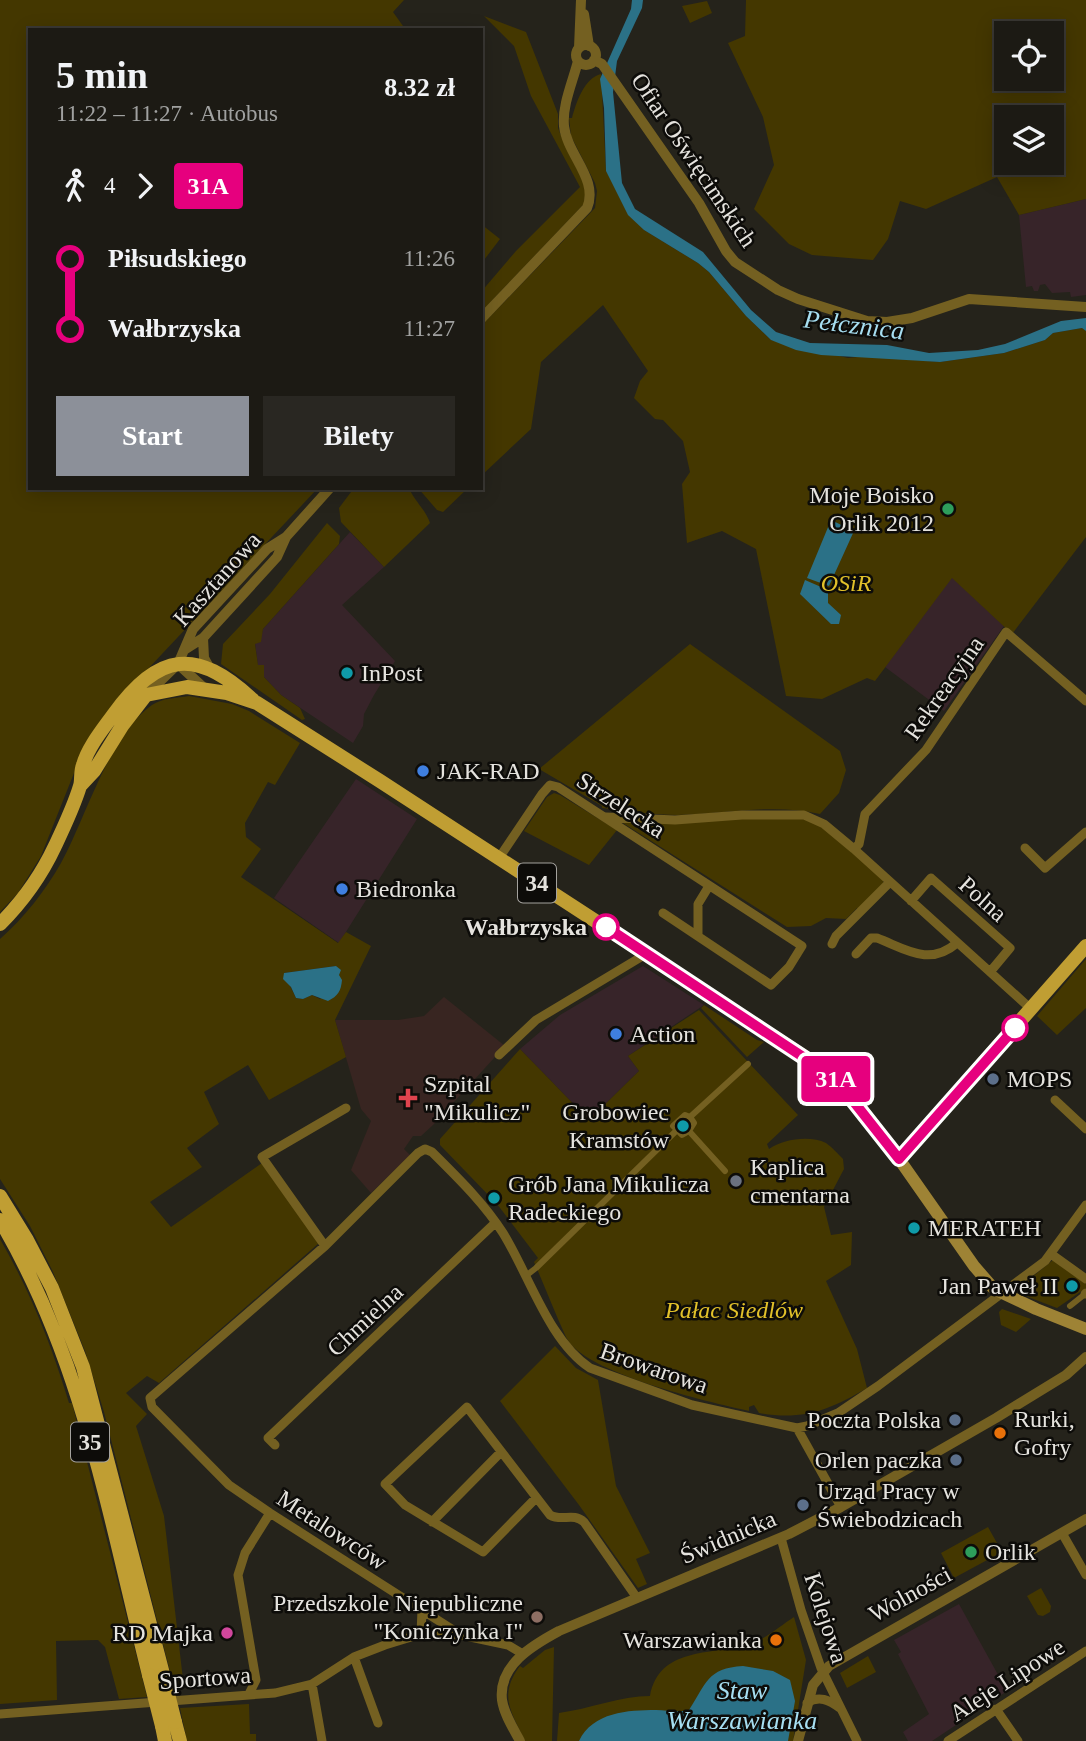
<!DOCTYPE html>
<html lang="pl">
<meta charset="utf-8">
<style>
:root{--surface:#1c1a14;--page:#292722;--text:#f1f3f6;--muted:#a0a1a0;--line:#3a3834;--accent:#8c9099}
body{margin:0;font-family:"Times New Roman",serif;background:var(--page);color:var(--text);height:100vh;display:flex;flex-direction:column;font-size:26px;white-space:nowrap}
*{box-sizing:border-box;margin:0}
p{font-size:23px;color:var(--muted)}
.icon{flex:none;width:38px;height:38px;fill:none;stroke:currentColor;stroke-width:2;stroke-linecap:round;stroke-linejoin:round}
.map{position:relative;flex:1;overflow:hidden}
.sheet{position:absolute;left:28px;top:28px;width:455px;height:462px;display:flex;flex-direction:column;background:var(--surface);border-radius:0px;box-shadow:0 4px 18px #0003,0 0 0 2px var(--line)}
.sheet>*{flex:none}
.badge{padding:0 14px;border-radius:5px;font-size:24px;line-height:46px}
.controls{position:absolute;left:994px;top:21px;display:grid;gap:14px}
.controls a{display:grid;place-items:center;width:70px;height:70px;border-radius:0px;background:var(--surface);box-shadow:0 4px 18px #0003,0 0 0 2px var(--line);font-size:35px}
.map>.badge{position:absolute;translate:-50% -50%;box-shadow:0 0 0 4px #fff}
.legs{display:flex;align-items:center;gap:10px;height:77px;padding:0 28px;font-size:23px}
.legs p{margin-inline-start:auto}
.head{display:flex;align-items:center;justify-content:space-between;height:119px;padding:0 28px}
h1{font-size:38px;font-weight:800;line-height:52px}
.cta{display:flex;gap:14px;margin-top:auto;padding:14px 28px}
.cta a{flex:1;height:80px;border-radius:0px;background:var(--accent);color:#fff;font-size:28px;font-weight:800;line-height:80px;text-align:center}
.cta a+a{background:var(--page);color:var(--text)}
ul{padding:0 28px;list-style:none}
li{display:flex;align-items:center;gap:24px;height:70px;font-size:26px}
li i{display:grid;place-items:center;width:10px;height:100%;margin:0 9px;background:currentColor}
li i::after{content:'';width:18px;height:18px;margin:-9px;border:5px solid;border-radius:50%;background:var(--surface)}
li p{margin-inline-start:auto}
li:first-child i{background:linear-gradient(#0000 50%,currentColor 0)}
li:last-child i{background:linear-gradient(currentColor 50%,#0000 0)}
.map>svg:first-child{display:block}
.commercial{fill:#372429}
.medical{fill:#382521}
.green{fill:#443700;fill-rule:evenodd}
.water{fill:#2b7187}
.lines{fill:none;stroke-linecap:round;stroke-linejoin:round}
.pedestrian{stroke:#746021;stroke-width:6}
.minor{stroke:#746021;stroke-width:9}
.tertiary{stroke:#746021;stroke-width:10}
.secondary{stroke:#9e8335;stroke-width:12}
.primary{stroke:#c09e33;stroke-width:14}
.primary-bridge{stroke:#c09e33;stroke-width:14}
.line-1-casing{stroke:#fff;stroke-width:16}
.line-1{stroke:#e6007e;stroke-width:10}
.leisure-dot{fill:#2e9e5b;stroke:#0d0c09;stroke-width:2.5}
.culture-dot{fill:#0f9aa8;stroke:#0d0c09;stroke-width:2.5}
.shop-dot{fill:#3f7fe0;stroke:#0d0c09;stroke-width:2.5}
.stop-1-dot{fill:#fff;stroke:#e6007e;stroke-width:3.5}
.service-dot{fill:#5c6f8a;stroke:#0d0c09;stroke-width:2.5}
.health-dot{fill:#e0444e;stroke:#0d0c09;stroke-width:2.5}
.worship-dot{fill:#6b7280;stroke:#0d0c09;stroke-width:2.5}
.food-dot{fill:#e8710a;stroke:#0d0c09;stroke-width:2.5}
.education-dot{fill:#8d6e63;stroke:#0d0c09;stroke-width:2.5}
.hotel-dot{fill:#d1479c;stroke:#0d0c09;stroke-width:2.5}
.labels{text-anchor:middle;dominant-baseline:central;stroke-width:5;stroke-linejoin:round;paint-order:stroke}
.shield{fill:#0d0c09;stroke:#a4a29e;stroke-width:2}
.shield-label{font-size:23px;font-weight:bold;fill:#e5e3de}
.street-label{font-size:24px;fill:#e5e3de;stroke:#0d0c09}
.poi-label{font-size:24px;fill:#e5e3de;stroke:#0d0c09;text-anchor:start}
.park-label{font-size:24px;font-style:italic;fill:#e2c12a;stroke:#0d0c09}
.stop-label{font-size:24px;font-weight:bold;fill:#e5e3de;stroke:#0d0c09;text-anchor:end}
.water-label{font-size:26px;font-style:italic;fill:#a6def1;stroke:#0d0c09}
</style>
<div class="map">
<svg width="1086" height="1741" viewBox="0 0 1086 1741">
<rect width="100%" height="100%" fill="#25231b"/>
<path class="commercial" d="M1086,199v96l-15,2 -1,-5 -18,1 -7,-9 -5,1 -2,6h-4l-2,-5 -6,1 -7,-72z
M350,532l34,35 -42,38 53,56 -21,34 -10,19 -1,12 -10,17 -72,-48 -17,-18 -6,-11 -3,-23 5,-1 3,-13z
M952,577l52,49 -60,85 -59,-44z
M356,779l61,40 -78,124 -65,-45z
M643,966l61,39 -76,51 11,15 -50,49 -69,-71 40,-34z
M959,1604l48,87 -75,50h-24l-5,-9 26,-18 -31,-60 3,-2 -7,-12z"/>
<path class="medical" d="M444,997l61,49 -72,79 -12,11h-8l-9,13 6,6 -39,38 -20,-23 20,-49 -10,-12 -26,-89h63l26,-4z"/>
<path class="green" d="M0,0h404l-11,12 10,14 -3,4h-370v458h288l-172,183 -70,97 -35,88 -23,37 -18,19z
M746,0h340v199l-67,16 -22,-38 -71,32 -26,-8 -12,38 -15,21 -61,-5 -23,-11 -35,-35 20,-44 -11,-48 -35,-74 17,-7zM1052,33v46h-46v-46zM1006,117h46v46h-46z
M707,1l5,12 -22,10 -8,-17z
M484,16l42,16 32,82v14l6,15 22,44 -2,17 -103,108v-20l35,-41 64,-64 -49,-91 -17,-50z
M601,74l5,97 38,59 54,33 11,9 37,44 25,24 77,18 19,-2 73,6 64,-9 41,-13 8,-7 29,-5 4,3v206l-74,97 -60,-56 -77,103 -8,-3 -45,21 -36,-3 -30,-147 -34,-18 -35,12 -5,-59 8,-12 -7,-31 -20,-21 -8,-1 -21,-21 6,-17 8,-10 -45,-66 -62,57 -10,67 -50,47v-150l114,-118 2,-17 -2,-8 -24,-47 -2,-18h3c4,-15 12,-40 29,-44z
M481,224l19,15 -19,25z
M354,488h55c6,14 17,22 21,35l-46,44 -43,-45 -2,-14z
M418,488h50l-25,24 -6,-2z
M327,523l13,13 -1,8 -76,85 -2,13 -6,2 3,21h6v12l17,18 19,13 5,11 -3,1 -81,-56 2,-20 47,-50z
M690,644l150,107 6,19 -7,23 -19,21c-48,-11 -94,0 -142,1 -25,0 -51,-4 -76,-7v-2l-63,-37z
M189,696l43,8 17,7 51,32 -25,42 -7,-3 -23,41 1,14 15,12 -20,28 97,66 8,-11 25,14 -36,74 11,37 -77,43 -21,-35 -44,27 15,32 -32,24 15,19 -52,35 21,25 91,-64 57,80 -160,140 -12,-7 -21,17 21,21 -11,12 28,90 20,172 -9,3 -71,-279 -19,-61 -32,-79 -23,-46 -30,-47v-240c24,-21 45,-48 61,-76 24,-43 49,-130 91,-158 10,-7 25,-7 37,-9zM336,966l3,9 -19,24 -8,-4 -9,4 -7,-1 -12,-25z
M554,793l6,2 57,35 -28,35 -65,-34 23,-34z
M615,818h188l18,7 62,55v3l-24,27 -2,-2 -11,11 -20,-1 -15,8 -24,1z
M1086,959v49l-29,27 -20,-19z
M704,1005l53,35 7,2 -17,15 -46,-49z
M699,1010l99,105 -31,29 2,5c14,-10 41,-14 57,-6 6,4 12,11 17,16l1,10 -20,38 7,28 21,-3 -1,33 -25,16 31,68 10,39c-37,22 -65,33 -108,25l-5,-8 -5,2v4c-40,-9 -166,-38 -183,-74 -11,-24 -21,-50 -32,-75l4,-4 -41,-54 -57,-59v-6l80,-90 69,71 50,-49 -11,-15z
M0,1239c30,52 52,107 69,164h3l75,294 -28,2 -14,-52 -7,-7 -42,1 1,59 -57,4z
M1053,1260l33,24v4l-29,20 -34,-13 -3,-8z
M1002,1309l29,10 -15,13 -15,-7 -2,-13z
M555,1346l21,22 22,12 18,106 34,67 -14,6 11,25 -9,4 -59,-83 -79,-104z
M988,1527l14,25 -48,26 -13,-25z
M1041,1588l10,18 -1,6 -7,4 -5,-1 -11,-19z
M794,1617l12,43 -13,81h-236l2,-28c30,-4 62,-17 91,-17 9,-49 60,-41 97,-51 16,-4 33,-19 47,-28z
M554,1647l-2,94h-27c-14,-30 -27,-46 -5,-75l3,2 22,-18z
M868,1656l8,16 -29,16 -7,-15z
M249,1704l1,30h6v7h-69l-7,-33z"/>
<path class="water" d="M632,0h11l-1,8 -25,53 -4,31 9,91 13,26 68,43 48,58 25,22 34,11 77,2 42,8 49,-3 27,-6 56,-23 25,-3v13l-4,-3 -29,5 -8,7 -41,13 -64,9 -119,-7 -25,-5 -25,-10 -25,-24 -37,-44 -11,-9 -54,-33 -16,-15 -22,-44 -2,-63 -4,-29 31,-70z
M831,520l23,11 -25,55 -22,-8z
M805,580l23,10v13l13,12 -2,9h-8l-31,-30z
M336,966l5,4 -2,5 3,5c-1,11 -4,16 -14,21l-16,-6 -9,4 -7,-1 -5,-11 -8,-8 1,-6z
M743,1666l30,5 17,9 5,21 -7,40h-209c14,-29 49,-31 77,-31 12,0 21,3 33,0 17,-26 18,-42 54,-44z"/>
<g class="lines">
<path class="pedestrian" d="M690,1117l4,6 -5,8 -7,4 -9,-9 12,-11 5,2 58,-53
M689,1131l36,40
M527,1275l9,-7 140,-137
M1070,1306l15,-12"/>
<path class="minor" d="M606,817l69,3 67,-5h62l20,9 30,25 177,160
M1025,848l20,20 41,-36
M854,849l5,-5 6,-30 61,-64 80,-118 80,69
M499,858l43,-64 8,-9 8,2 244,159 -13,21 -18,18 -108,-72
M911,901l20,-23 79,70 -20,24
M698,935v-31l11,-18
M832,944l4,-8 54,-54
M856,954l15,-16h6c29,11 52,29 80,5
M499,1055l37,-35 105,-63 3,-4
M1055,1100l31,29
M325,1246l-63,-89 84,-49
M1051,1254l35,25
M1085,1294l1,-1
M797,1428l44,79
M275,1445l-7,-7 227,-215
M536,1498l-53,54 -78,-47 -20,-21 82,-77 83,108c12,7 23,-3 34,7l53,76
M432,1522l69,-70
M1062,1533l24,42
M781,1538l20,72 20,58 36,73
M421,1634l1,-24
M523,1654l-15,-9 -47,-10 -191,-122 -41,-28 -77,-78 -2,-9 175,-152 93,-93 7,-4 7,3c25,25 52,51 71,81 26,42 46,108 87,135l102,37 105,23 10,-2 31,-13 40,-27 167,-125 41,-56
M354,1657l24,66
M312,1684l10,57
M249,1694l7,-14 -18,-105 7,-22 25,-40
M807,1703c12,-8 22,-3 33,5
M996,1709l22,32
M0,1714l275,-21 37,-9 42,-27 31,-12 36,-11 39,1
M948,1741l138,-90"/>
<path class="tertiary" d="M584,14l5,32
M576 55a10 10 0 1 1 20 0a10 10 0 1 1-20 0Z
M579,48l2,-48
M594,60l8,4 97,139 27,48 9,11 43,28 20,9 69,22 20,1 25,-4 57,-19 117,8
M481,319l106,-111c12,-29 -20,-53 -23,-82 -2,-21 9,-45 14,-65
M203,638l1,20 5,9
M184,650l19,-12 74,-81 9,-20
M178,664l26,24
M146,695l32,-31 15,-35 74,-80 19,-12 44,-49
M520,1741c-7,-13 -16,-27 -18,-41 -4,-35 31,-55 57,-69l230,-97 52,-27 155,-89 70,-43 20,-18
M798,1741l15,-56 16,-19 257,-147"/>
<path class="secondary" d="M899,1159l75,107 20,23 42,20 50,20"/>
<path class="primary" d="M80,786l14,-15 28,-45 24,-31 41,-8 40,6 30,10 123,78 443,288 22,20 54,70 187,-213
M0,924c23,-23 41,-48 55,-78 9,-19 19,-40 25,-60 2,-6 0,-14 3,-21 5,-18 20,-36 30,-50 46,-63 83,-68 140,-15
M0,1196l27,44 25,48 31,79 80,307
M0,1220c83,139 110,300 149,455
M175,1722l5,19
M162,1726l3,15"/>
<path class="primary-bridge" d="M163,1674l12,48
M149,1675l13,51"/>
</g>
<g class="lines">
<g class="line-1-casing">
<path id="line-1" d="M606,927l229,151 64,81 116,-131"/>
</g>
<use href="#line-1" class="line-1"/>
</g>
<g class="leisure-dot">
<circle cx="948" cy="509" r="7"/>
<circle cx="971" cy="1552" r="7"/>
</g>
<g class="culture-dot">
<circle cx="347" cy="673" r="7"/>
<circle cx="683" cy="1126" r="7"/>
<circle cx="494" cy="1198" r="7"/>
<circle cx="914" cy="1228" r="7"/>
<circle cx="1072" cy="1286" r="7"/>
</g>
<g class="shop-dot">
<circle cx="423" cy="771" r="7"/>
<circle cx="342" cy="889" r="7"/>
<circle cx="616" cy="1034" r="7"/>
</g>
<g class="stop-1-dot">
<circle cx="606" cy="927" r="12"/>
<circle cx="1015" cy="1028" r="12"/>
</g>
<g class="service-dot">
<circle cx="993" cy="1079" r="7"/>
<circle cx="955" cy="1420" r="7"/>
<circle cx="956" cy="1460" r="7"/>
<circle cx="803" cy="1505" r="7"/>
</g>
<path class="health-dot" d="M404.5 1087.5h7v7h7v7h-7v7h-7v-7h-7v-7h7z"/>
<circle class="worship-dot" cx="736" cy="1181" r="7"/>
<g class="food-dot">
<circle cx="1000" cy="1433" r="7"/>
<circle cx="776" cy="1640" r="7"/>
</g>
<circle class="education-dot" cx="537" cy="1617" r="7"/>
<circle class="hotel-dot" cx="227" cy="1633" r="7"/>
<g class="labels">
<g class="shield">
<rect x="518" y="863.5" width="38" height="39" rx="5"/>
<rect x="71" y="1422.5" width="38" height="39" rx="5"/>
</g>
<g class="shield-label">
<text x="537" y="883">34</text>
<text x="90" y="1442">35</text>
</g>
<g class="street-label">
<text transform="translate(694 160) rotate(56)">Ofiar Oświęcimskich</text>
<text transform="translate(217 579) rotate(-48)">Kasztanowa</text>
<text transform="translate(944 688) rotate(-55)">Rekreacyjna</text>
<text transform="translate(621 805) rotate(33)">Strzelecka</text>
<text transform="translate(983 899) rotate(42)">Polna</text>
<text transform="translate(365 1320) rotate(-43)">Chmielna</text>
<text transform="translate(654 1368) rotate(19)">Browarowa</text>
<text transform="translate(332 1530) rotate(33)">Metalowców</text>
<text transform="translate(728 1537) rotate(-23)">Świdnicka</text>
<text transform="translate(910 1594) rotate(-29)">Wolności</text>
<text transform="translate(826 1618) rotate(72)">Kolejowa</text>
<text transform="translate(205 1678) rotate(-4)">Sportowa</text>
<text transform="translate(1007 1680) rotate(-33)">Aleje Lipowe</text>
</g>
<g class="poi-label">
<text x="934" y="495" text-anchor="end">Moje Boisko<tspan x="934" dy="28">Orlik 2012</tspan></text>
<text x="361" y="673">InPost</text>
<text x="437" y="771">JAK-RAD</text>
<text x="356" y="889">Biedronka</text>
<text x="630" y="1034">Action</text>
<text x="1007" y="1079">MOPS</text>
<text x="424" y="1084">Szpital<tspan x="424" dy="28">"Mikulicz"</tspan></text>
<text x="669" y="1112" text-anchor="end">Grobowiec<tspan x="669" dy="28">Kramstów</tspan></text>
<text x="750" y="1167">Kaplica<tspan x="750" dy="28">cmentarna</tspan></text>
<text x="508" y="1184">Grób Jana Mikulicza<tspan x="508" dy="28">Radeckiego</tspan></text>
<text x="928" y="1228">MERATEH</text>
<text x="1058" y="1286" text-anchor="end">Jan Paweł II</text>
<text x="1014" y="1419">Rurki,<tspan x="1014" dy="28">Gofry</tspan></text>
<text x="941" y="1420" text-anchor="end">Poczta Polska</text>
<text x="942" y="1460" text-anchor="end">Orlen paczka</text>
<text x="817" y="1491">Urząd Pracy w<tspan x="817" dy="28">Świebodzicach</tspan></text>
<text x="985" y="1552">Orlik</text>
<text x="523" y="1603" text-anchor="end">Przedszkole Niepubliczne<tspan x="523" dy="28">"Koniczynka I"</tspan></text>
<text x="213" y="1633" text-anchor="end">RD Majka</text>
<text x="762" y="1640" text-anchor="end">Warszawianka</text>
</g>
<g class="park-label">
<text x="846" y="583">OSiR</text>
<text x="734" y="1310">Pałac Siedlów</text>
</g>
<g class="stop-label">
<text x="587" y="927">Wałbrzyska</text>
</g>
<g class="water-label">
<text transform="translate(854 325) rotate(7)">Pełcznica</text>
<text x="742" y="1690">Staw<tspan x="742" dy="30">Warszawianka</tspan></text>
</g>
</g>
</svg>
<div class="controls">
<a><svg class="icon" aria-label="locate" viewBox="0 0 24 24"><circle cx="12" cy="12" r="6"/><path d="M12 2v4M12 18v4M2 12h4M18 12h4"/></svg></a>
<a><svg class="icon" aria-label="layers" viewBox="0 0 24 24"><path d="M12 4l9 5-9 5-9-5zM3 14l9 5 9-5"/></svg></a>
</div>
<b class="badge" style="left:836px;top:1079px;background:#e6007e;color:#fff">31A</b>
<section class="sheet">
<div class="head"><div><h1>5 min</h1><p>11:22 – 11:27 · Autobus</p></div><b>8.32 zł</b></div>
<div class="legs"><svg class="icon" aria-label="walk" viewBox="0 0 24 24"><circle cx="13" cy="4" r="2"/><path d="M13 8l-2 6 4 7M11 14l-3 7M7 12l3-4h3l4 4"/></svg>4<svg class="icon" aria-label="forward" viewBox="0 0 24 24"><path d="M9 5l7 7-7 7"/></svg><b class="badge" style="background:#e6007e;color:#fff">31A</b></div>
<ul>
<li><i style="color:#e6007e"></i><b>Piłsudskiego</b><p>11:26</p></li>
<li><i style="color:#e6007e"></i><b>Wałbrzyska</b><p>11:27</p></li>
</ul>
<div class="cta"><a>Start</a><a>Bilety</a></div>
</section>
</div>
